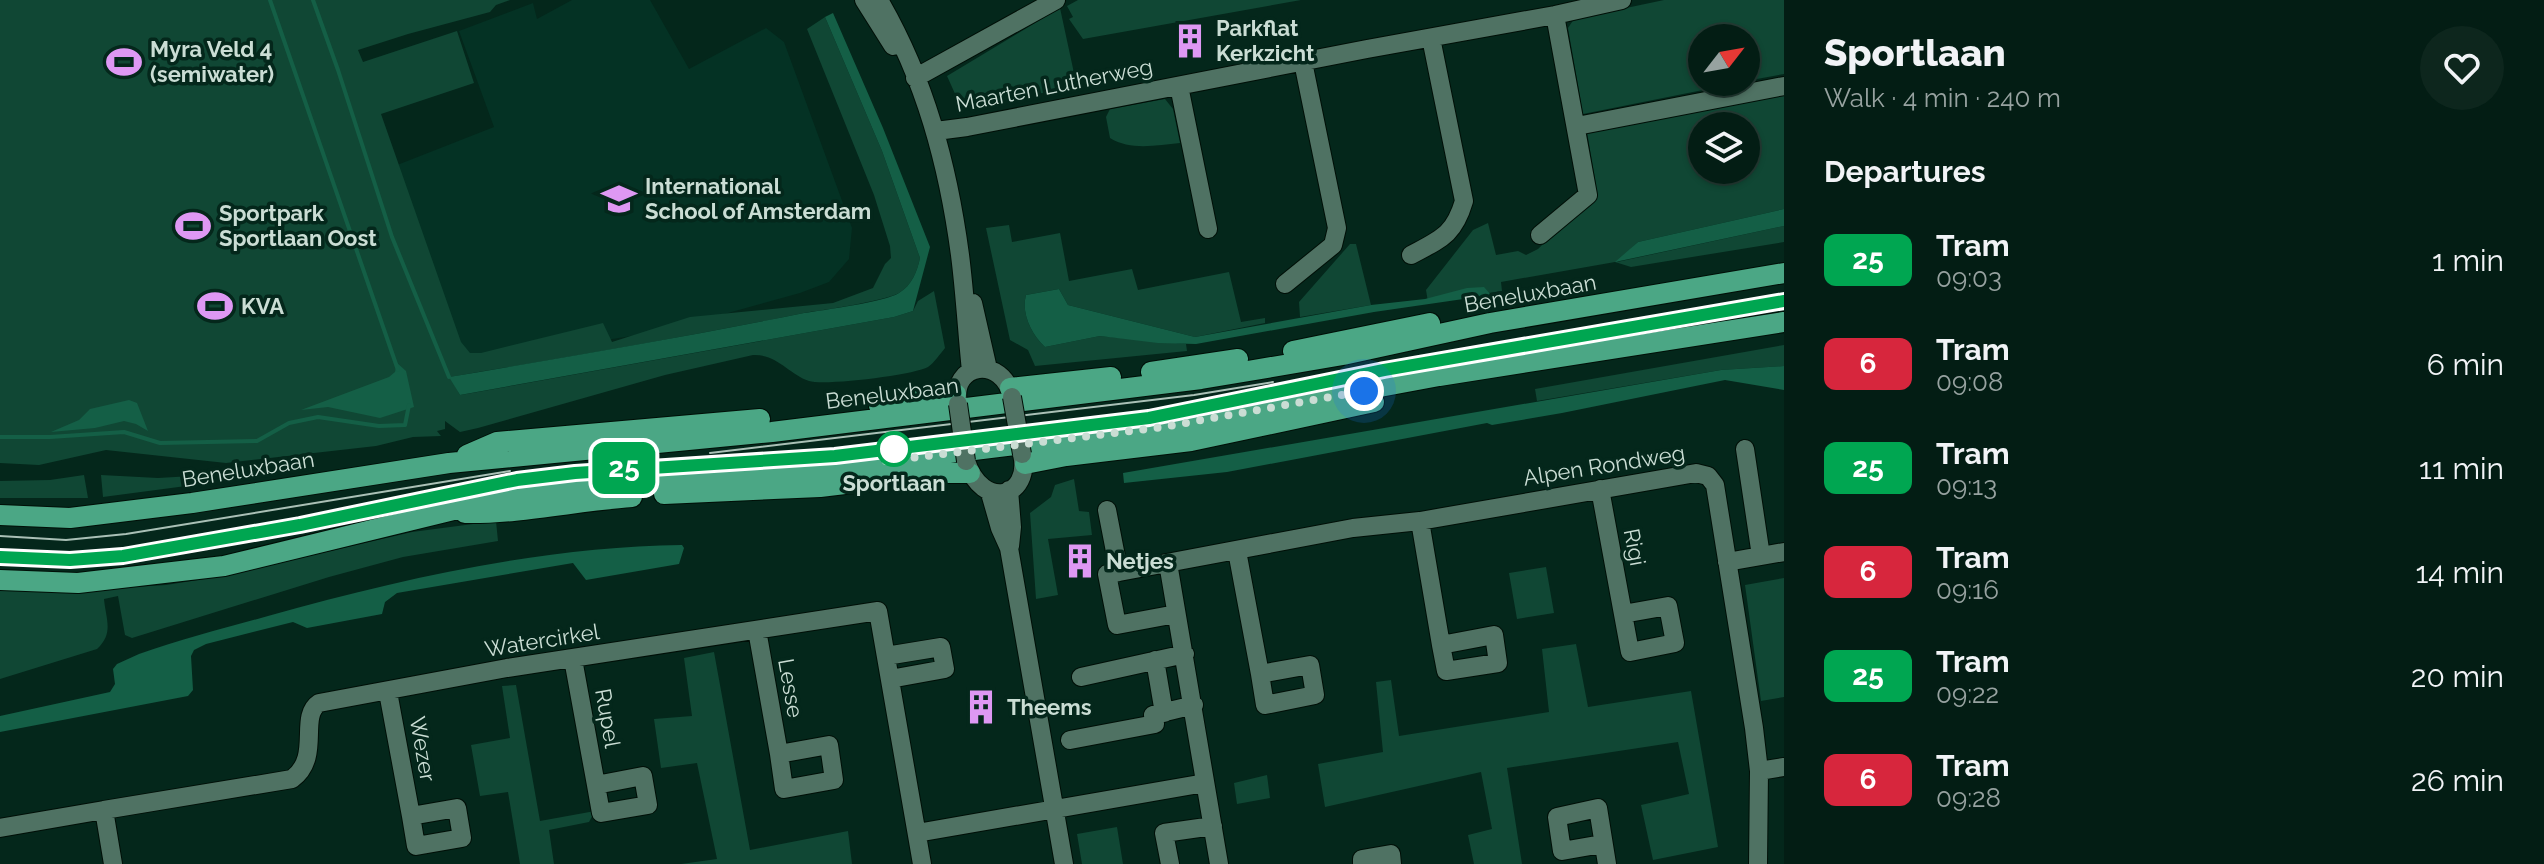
<!DOCTYPE html>
<meta charset="utf-8">
<style>
:root{--surface:#031d14;--page:#0d261d;--text:#f1f3f6;--muted:#97a2a0;--line:#243b34}
body{margin:0;font-family:Raleway,sans-serif;background:var(--page);color:var(--text);height:100vh;display:flex;flex-direction:column;font-size:30px;white-space:nowrap}
*{box-sizing:border-box;margin:0}
p{font-size:26px;color:var(--muted)}
.icon{flex:none;width:44px;height:44px;fill:none;stroke:currentColor;stroke-width:2;stroke-linecap:round;stroke-linejoin:round}
.map{position:relative;flex:1;overflow:hidden}
.panel{display:flex;flex-direction:column;background:var(--surface);width:760px}
.panel>*{flex:none}
.badge{padding:0 16px;border-radius:12px;font-size:28px;line-height:52px}
.needle{width:52px;rotate:59deg}
.controls{position:absolute;left:1688px;top:24px;display:grid;gap:16px}
.controls a{display:grid;place-items:center;width:72px;height:72px;border-radius:50%;background:var(--surface);box-shadow:0 2px 6px #0004,0 0 0 2px var(--line);font-size:40px}
.you{position:absolute;width:40px;height:40px;margin:-20px;border:6px solid #fff;border-radius:50%;background:#1a73e8;box-shadow:0 0 0 12px #1a73e833}
.map>.badge{position:absolute;translate:-50% -50%;box-shadow:0 0 0 4px #fff}
h2{padding:0 40px;font-size:30px;line-height:72px}
.round{display:grid;place-items:center;flex:none;width:84px;height:84px;border-radius:42px;background:var(--page)}
.head{display:flex;align-items:center;justify-content:space-between;height:136px;padding:0 40px}
h1{font-size:38px;font-weight:800;line-height:60px}
ul{padding:0;list-style:none}
li{display:flex;align-items:center;gap:24px;height:104px;padding:0 40px}
li div{flex:1}
li b{display:block;font-size:30px}
li em{font-style:normal}
li .badge{min-width:88px;font-weight:700;text-align:center}
main{display:flex;flex:1;min-height:0}
.map>svg:first-child{display:block}
.built{fill:#043224}
.green{fill:#104734;fill-rule:evenodd}
.water{fill:#145f46}
.lines{fill:none;stroke-linecap:round;stroke-linejoin:round}
.stream{stroke:#145f46;stroke-width:4}
.minor-casing{stroke:#000f07;stroke-width:20}
.major-casing{stroke:#000f07;stroke-width:22}
.minor{stroke:#4f7263;stroke-width:18}
.major{stroke:#4ba785;stroke-width:20}
.tram{stroke:#aac0b6;stroke-width:2}
.minor-bridge-casing{stroke:#000f07;stroke-width:20;stroke-linecap:butt}
.minor-bridge{stroke:#4f7263;stroke-width:18}
.line-casing{stroke:#fff;stroke-width:18}
.line{stroke:#00a651;stroke-width:12}
.walk{stroke:#caddd4;stroke-width:8;stroke-dasharray:0 14.4}
.stop-dot{fill:#fff;stroke:#00a651;stroke-width:4}
.labels{text-anchor:middle;dominant-baseline:central;stroke-width:7;stroke-linejoin:round;paint-order:stroke}
.poi-label{font-size:22px;font-weight:bold;fill:#caddd4;stroke:#04271b;text-anchor:start}
.street-label{font-size:22px;fill:#caddd4;stroke:#04271b}
.stop-label{font-size:22px;font-weight:bold;fill:#caddd4;stroke:#04271b}
</style>
<main>
<div class="map">
<svg width="1784" height="864" viewBox="0 0 1784 864">
<rect width="100%" height="100%" fill="#04271b"/>
<path class="built" d="M572,0h78l39,69 77,-41 18,14 68,186 -3,31 -20,23 -29,11 -137,38 -208,33 -68,-195 107,-42 -35,-96 74,-28 4,16z"/>
<path class="green" d="M0,0h510l-14,5 -6,7 -82,22 -50,16 5,12 94,-31 17,52 -93,31 80,228 9,11h11l122,-30 9,19 78,-25 143,-14 40,-15 12,-24 6,-6 -1,-12 -16,-51 -67,-166 18,-12 57,134 38,107c-3,14 -8,27 -21,35 -14,8 -76,17 -95,20 -118,24 -236,44 -354,64l10,18 12,-2 422,-76 19,-6 5,-10 16,-10 11,57c-5,6 -11,15 -17,19 -14,8 -103,19 -119,14 -20,-7 -32,-27 -56,-26l-88,20 -187,53 -18,4 -15,-11v8l-8,2 4,5 -28,1 -37,9 -150,17 -120,-13 -67,15 -39,-2z
M1078,0h223l-218,39 -14,-20 4,-2 -6,-11z
M1664,0h120v74l-38,7v-43h-44v44h41l-160,32 -15,-86 6,-9z
M1060,8l17,79 -116,20 -14,-31z
M1784,91v118l-146,33 -21,20 167,-36v16l-153,25 -16,-5 -114,20 1,9 -74,11 -2,-12 47,-60 15,-7 8,32 22,-4 8,4 12,-6 54,-53 4,-11 -9,-53zM1702,126h44v44h-44z
M1165,99l8,10 7,34c-23,2 -49,8 -70,-5l-4,-21 4,-8z
M1009,225l3,17 48,-9 9,48 63,-12 6,21 91,-18 12,50 24,-4v5l-70,14 -127,-32 -9,-16 -33,6c-5,18 5,39 19,52l55,-11 86,8 1,7 -152,15 -7,-16 -18,-10 -24,-112z
M1350,244h6l15,61 -71,12 -1,-15z
M1784,345v21l-63,4 -184,31 -2,-12z
M314,469l-211,28 -2,-22 57,3z
M84,475l4,23h-88v-17l50,-1z
M1074,479l5,32 10,1 3,23 -44,4 10,56 -22,4 -6,-86 21,-16 4,-12z
M496,521l2,20 -95,16 -74,20 -197,61 -7,-3 -7,-39 -14,3c2,21 10,34 -7,50l-97,30v-89l68,1 98,-6 57,-9 189,-44z
M1546,567l8,46 -37,6 -8,-46z
M1784,578v119l-23,4 -16,-116z
M1576,644l12,63 103,-16 27,156 -65,13 -12,-55 48,-11 -11,-52 -171,26 15,96h-48l-6,-29 24,-6 -11,-57 -156,35 -7,-43 65,-12 -7,-70 15,-2 8,56 150,-24 -7,-63z
M714,652l36,198 98,-19 4,33h-171l36,-5 -20,-96 -36,5 -7,-49 38,-3 -8,-58z
M516,685l24,136 55,-10 -6,11 -40,8 5,34h-34l-12,-72 -28,4 -9,-51 39,-7 -8,-52z
M1267,775l3,23 -33,6 -3,-21z
M1117,827l6,37h-41l-5,-30z"/>
<path class="water" d="M833,13l50,115 47,119 -17,64 -19,6 -434,78 -11,-18c118,-20 237,-40 355,-64 19,-3 81,-11 95,-20 13,-8 18,-21 21,-35l-38,-107 -57,-134z
M1784,209v17l-169,36 23,-20z
M1484,287l7,8 -117,17 -178,32 -38,-1 -58,-7 -55,11c-14,-13 -24,-34 -19,-52l33,-6 9,16 127,32 176,-32 54,-6 42,-11z
M397,363l9,8 8,36 -34,11 -52,-11 -27,3 88,-33 6,-5z
M1784,366v24l-59,-10 -163,33 -70,12 -5,-2 -260,49 -103,11 -1,-10 598,-103z
M129,400l8,3 11,28 -12,-7 -12,-3 -29,7 -44,4 28,-12 11,-11z
M682,545l2,3 -5,16 -93,16 -13,-17 -176,30 -12,9 -3,12 -75,14 -14,-6 -87,22 -12,6 -3,6 2,34 -5,6 -188,36v-16l110,-24 5,-8 -2,-15 4,-5 22,-10c43,-15 86,-26 129,-38 135,-38 274,-69 414,-71z"/>
<g class="lines">
<path class="stream" d="M270,0l128,370
M313,0l25,70 54,167 57,140
M0,437h50l74,-5 36,11 97,-2 32,-18 29,-6 61,9 26,-1 4,-20"/>
<g class="minor-casing">
<path id="minor" d="M864,0l29,46
M879,0c46,79 69,165 81,255 5,39 7,78 11,116
M915,78l141,-78
M1179,86l29,143
M1577,126l207,-40
M936,131l31,-4 400,-78 188,-34 67,-15
M1540,235l48,-40 -33,-180
M1411,255c30,-16 43,-20 53,-54l-33,-163
M1285,284l48,-39 4,-17 -34,-166
M973,303l15,66
M958,404c-8,-42 45,-49 54,-7
M1745,449l16,107
M966,461c17,51 66,36 56,-7
M1600,489l23,125 45,-8 7,37 -45,9 -7,-38
M1009,490l3,37 -2,19
M990,493l10,35 9,20 55,316
M1107,510l12,62 -12,2 10,51 59,-11
M1420,521l21,124 53,-10 4,28 -52,8 -5,-26
M1237,551l23,123 50,-9 5,30 -50,10 -5,-31
M1727,562l57,-10
M1168,563l51,301
M1119,572l234,-44 67,-7 276,-48 12,3 7,9 39,243 5,43 -1,93
M757,630l22,124 50,-9 5,35 -50,9 -5,-35
M886,656l55,-9 4,22 -55,10
M573,659l23,126 47,-9 5,29 -47,8 -5,-28
M1155,660l9,53
M1081,677l104,-23
M388,692l23,124 46,-8 5,30 -46,8 -5,-30
M1070,740l85,-16 -2,-9 41,-10
M1759,771l25,-4
M0,828l104,-18
M917,833l288,-50
M1602,844l-40,7 -5,-34 41,-9 9,56
M113,864l-9,-54 188,-31c30,-22 6,-62 27,-76l188,-35 371,-57 44,253
M1170,864l-6,-31 49,-7
M1362,864v-5l29,-5 1,10"/>
</g>
<g class="major-casing">
<path id="major" d="M1293,351l137,-28
M1151,372l87,-13
M1010,388l101,-11
M879,406l77,-12
M467,455l30,-13 263,-23
M1025,464l41,-8 125,-15 183,-39
M664,494l156,-7 116,-14h34
M465,513c55,1 111,-12 167,-16
M0,515l70,3 122,-15 257,-40 323,-31 429,-53 142,-24 147,-32 294,-50
M0,580l78,3 146,-17 291,-71 65,-9 247,-18 336,-41 276,-51 345,-54"/>
</g>
<use href="#minor" class="minor"/>
<use href="#major" class="major"/>
<path class="tram" d="M710,453l484,-58 79,-13
M0,536l66,4 60,-6 384,-63
M0,557l70,3 53,-4 177,-31 193,-40 82,-12 260,-17 314,-38 235,-48 400,-69"/>
<g class="minor-bridge-casing">
<path id="minor-bridge" d="M1012,397l10,57
M958,404l8,57"/>
</g>
<use href="#minor-bridge" class="minor-bridge"/>
</g>
<g class="lines">
<g class="line-casing">
<path id="line" d="M0,557l70,3 53,-4 177,-31 217,-45 58,-7 260,-17 314,-38 235,-48 400,-69"/>
</g>
<use href="#line" class="line"/>
<path class="walk" d="M894,449l-8,12 277,-34 201,-36"/>
</g>
<defs>
<g id="building-bare" transform="scale(2.76)"><path d="M-4-6H4V6H1V3H-1V6H-4ZM-2.5-4.3h1.7v1.8h-1.7ZM.8-4.3h1.7v1.8H.8ZM-2.5-1h1.7V.8h-1.7ZM.8-1h1.7V.8H.8Z" fill="#de98f3" stroke="#04271b" stroke-width="2.5" paint-order="stroke"/></g>
<g id="stadium-bare" transform="scale(2.76)"><path d="M0-5a6.5 5 0 1 0 0 10a6.5 5 0 1 0 0-10ZM-3.5-1.8h7v3.6h-7Z" fill="#de98f3" stroke="#04271b" stroke-width="2.5" paint-order="stroke"/></g>
<g id="school-bare" transform="scale(2.76)"><path d="M0-5L7-2L0 1L-7-2ZM-4 1L0 2.5L4 1V4Q0 6-4 4Z" fill="#de98f3" stroke="#04271b" stroke-width="2.5" paint-order="stroke"/></g>
</defs>
<g fill-rule="evenodd">
<use href="#building-bare" x="1190" y="41"/>
<use href="#stadium-bare" x="124" y="62"/>
<use href="#school-bare" x="619" y="199"/>
<use href="#stadium-bare" x="193" y="226"/>
<use href="#stadium-bare" x="215" y="306"/>
<use href="#building-bare" x="1080" y="561"/>
<use href="#building-bare" x="981" y="707"/>
</g>
<circle class="stop-dot" cx="894" cy="449" r="16"/>
<g class="labels">
<g class="poi-label">
<text x="1216" y="28">Parkflat<tspan x="1216" dy="25">Kerkzicht</tspan></text>
<text x="150" y="49">Myra Veld 4<tspan x="150" dy="25">(semiwater)</tspan></text>
<text x="645" y="186">International<tspan x="645" dy="25">School of Amsterdam</tspan></text>
<text x="219" y="213">Sportpark<tspan x="219" dy="25">Sportlaan Oost</tspan></text>
<text x="241" y="306">KVA</text>
<text x="1106" y="561">Netjes</text>
<text x="1007" y="707">Theems</text>
</g>
<g class="street-label">
<text transform="translate(1054 85) rotate(-11)">Maarten Lutherweg</text>
<text transform="translate(1530 293) rotate(-10)">Beneluxbaan</text>
<text transform="translate(892 393) rotate(-7)">Beneluxbaan</text>
<text transform="translate(1604 465) rotate(-9)">Alpen Rondweg</text>
<text transform="translate(248 469) rotate(-9)">Beneluxbaan</text>
<text transform="translate(1635 547) rotate(79)">Rigi</text>
<text transform="translate(542 640) rotate(-9)">Watercirkel</text>
<text transform="translate(791 688) rotate(80)">Lesse</text>
<text transform="translate(608 718) rotate(80)">Rupel</text>
<text transform="translate(423 749) rotate(80)">Wezer</text>
</g>
<g class="stop-label">
<text x="894" y="483">Sportlaan</text>
</g>
</g>
</svg>
<div class="controls">
<a><svg class="needle" viewBox="-14 -14 28 28"><path d="M0-13l5 13h-10z" fill="#e53935"/><path d="M0 13l5-13h-10z" fill="#97a2a0"/></svg></a>
<a><svg class="icon" aria-label="layers" viewBox="0 0 24 24"><path d="M12 4l9 5-9 5-9-5zM3 14l9 5 9-5"/></svg></a>
</div>
<div class="you" style="left:1364px;top:391px"></div>
<b class="badge" style="left:624px;top:468px;background:#00a651;color:#fff">25</b>
</div>
<section class="panel">
<div class="head"><div><h1>Sportlaan</h1><p>Walk · 4 min · 240 m</p></div><a class="round"><svg class="icon" aria-label="heart" viewBox="0 0 24 24"><path d="M12 20l-8-8c-3-5 5-10 8-4 3-6 11-1 8 4z"/></svg></a></div>
<h2>Departures</h2>
<ul>
<li><span class="badge" style="background:#00a651;color:#fff">25</span><div><b>Tram</b><p>09:03</p></div><em>1 min</em></li>
<li><span class="badge" style="background:#d7263d;color:#fff">6</span><div><b>Tram</b><p>09:08</p></div><em>6 min</em></li>
<li><span class="badge" style="background:#00a651;color:#fff">25</span><div><b>Tram</b><p>09:13</p></div><em>11 min</em></li>
<li><span class="badge" style="background:#d7263d;color:#fff">6</span><div><b>Tram</b><p>09:16</p></div><em>14 min</em></li>
<li><span class="badge" style="background:#00a651;color:#fff">25</span><div><b>Tram</b><p>09:22</p></div><em>20 min</em></li>
<li><span class="badge" style="background:#d7263d;color:#fff">6</span><div><b>Tram</b><p>09:28</p></div><em>26 min</em></li>
</ul>
</section>
</main>
